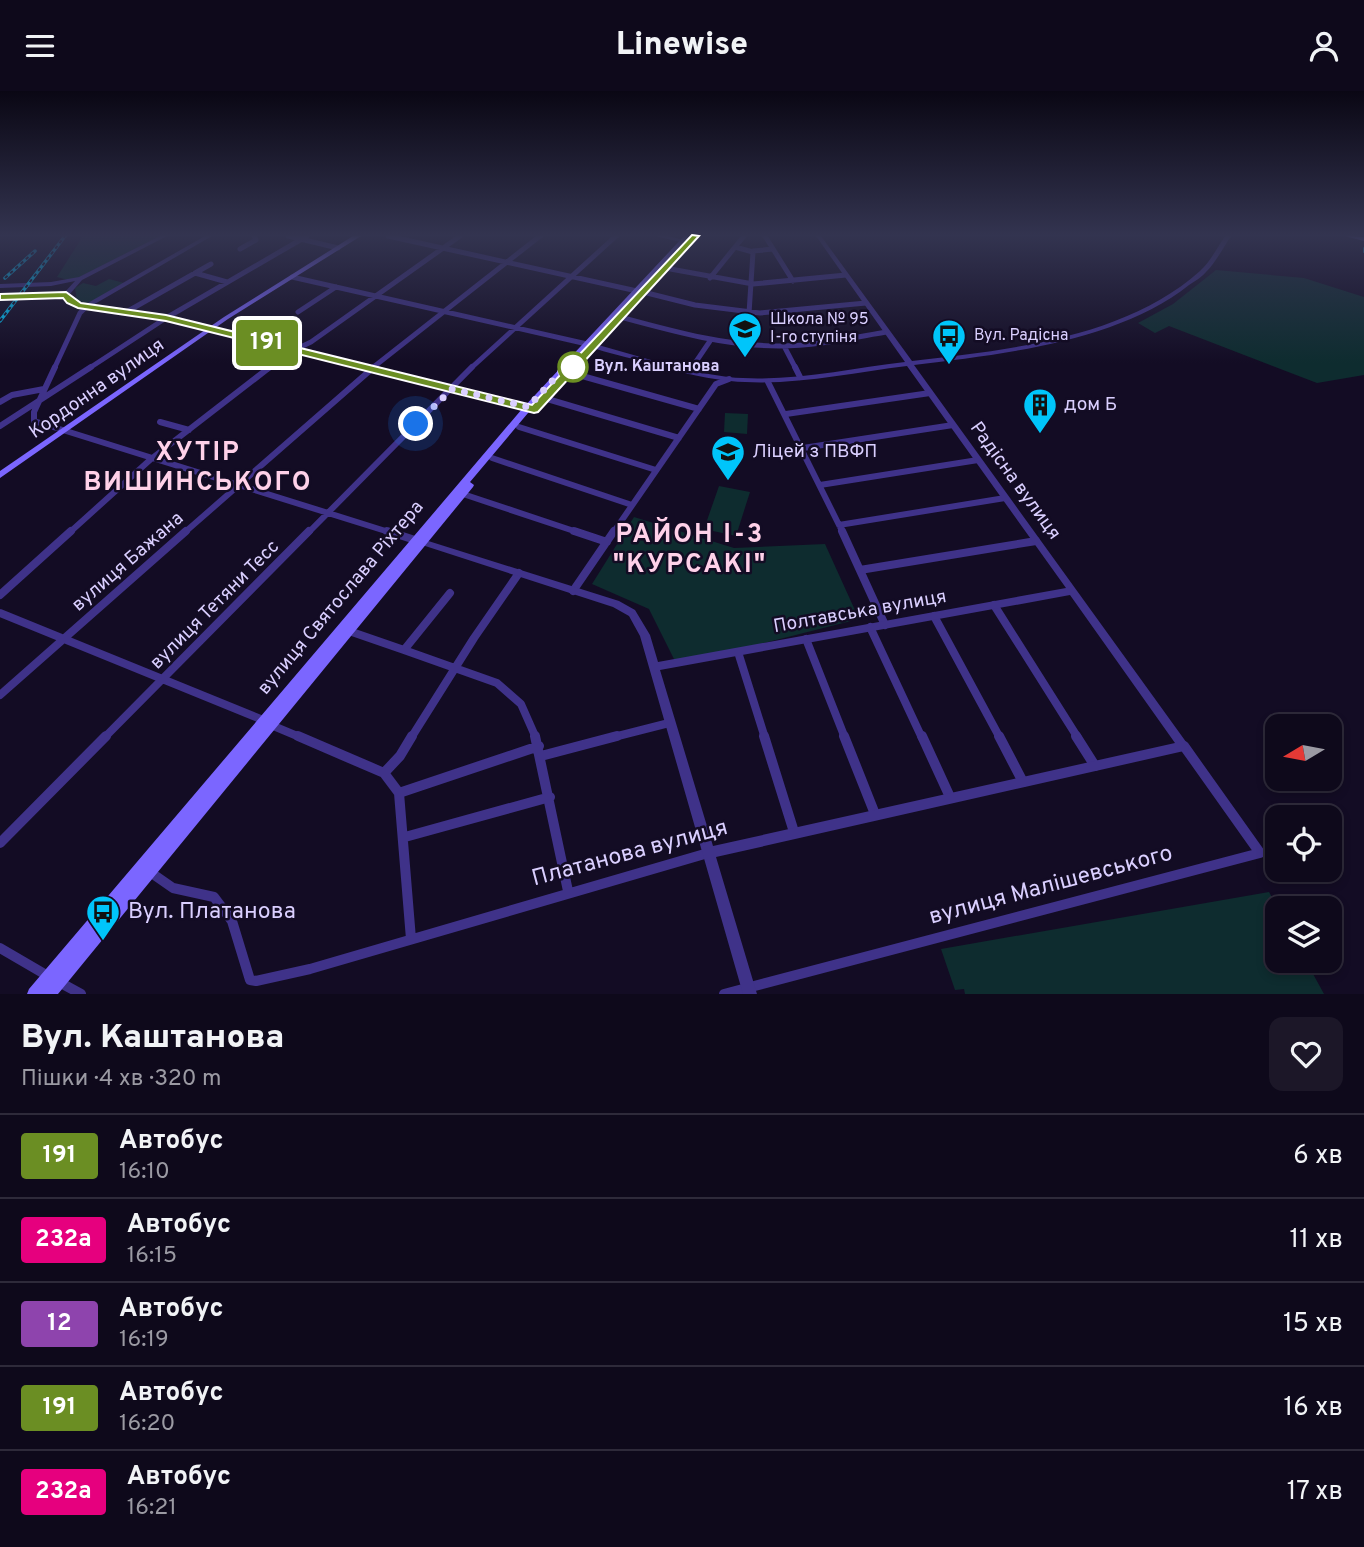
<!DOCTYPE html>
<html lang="uk">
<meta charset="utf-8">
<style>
:root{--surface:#0e091b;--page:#1c1728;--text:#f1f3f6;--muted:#9b9aa3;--line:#2e2a3a}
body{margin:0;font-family:Overpass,sans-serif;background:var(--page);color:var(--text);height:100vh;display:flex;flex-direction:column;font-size:26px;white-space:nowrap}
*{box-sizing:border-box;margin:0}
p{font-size:23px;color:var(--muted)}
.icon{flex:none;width:38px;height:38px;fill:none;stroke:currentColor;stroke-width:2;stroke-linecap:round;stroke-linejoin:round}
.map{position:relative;height:903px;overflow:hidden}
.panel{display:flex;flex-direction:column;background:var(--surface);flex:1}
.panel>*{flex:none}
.badge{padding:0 14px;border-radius:5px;font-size:24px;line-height:46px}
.needle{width:46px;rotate:260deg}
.fabs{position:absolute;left:1265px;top:623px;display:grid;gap:14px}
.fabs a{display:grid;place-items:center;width:77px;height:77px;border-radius:14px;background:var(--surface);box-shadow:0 4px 10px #0003,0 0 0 2px var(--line);font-size:35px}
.you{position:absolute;width:35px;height:35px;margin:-18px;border:5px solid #fff;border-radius:50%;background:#1a73e8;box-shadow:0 0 0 10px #1a73e833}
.map>.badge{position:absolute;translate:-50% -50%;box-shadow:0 0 0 4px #fff}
.round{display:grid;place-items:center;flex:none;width:74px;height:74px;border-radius:14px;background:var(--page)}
.summary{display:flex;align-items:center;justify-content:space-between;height:119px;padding:0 21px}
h1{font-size:33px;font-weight:800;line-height:52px}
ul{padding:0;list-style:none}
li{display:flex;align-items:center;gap:21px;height:84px;padding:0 21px;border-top:2px solid var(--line)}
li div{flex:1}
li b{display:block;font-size:26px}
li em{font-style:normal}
li .badge{min-width:77px;font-weight:700;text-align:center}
header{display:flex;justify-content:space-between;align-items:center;height:91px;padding:0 21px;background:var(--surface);font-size:32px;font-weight:800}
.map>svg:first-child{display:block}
.green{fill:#0e2c2f}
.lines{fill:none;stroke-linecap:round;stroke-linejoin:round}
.minor-far3{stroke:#3f3289;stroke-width:5}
.minor-far2{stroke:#3f3289;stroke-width:6}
.minor-far1{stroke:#3f3289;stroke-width:8}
.minor{stroke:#3f3289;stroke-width:10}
.tertiary{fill:#3f3289;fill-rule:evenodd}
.secondary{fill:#7b66ff;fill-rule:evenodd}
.tram{stroke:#00c5fa;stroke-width:2}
.rail-casing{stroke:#00c5fa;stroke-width:3.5}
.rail{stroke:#130c24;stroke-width:2;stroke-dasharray:3.5;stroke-linecap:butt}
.line{fill:#6b8e23;stroke:#fff;stroke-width:2}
.walk{stroke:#dacfff;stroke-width:7;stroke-dasharray:0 12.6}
.stop-dot{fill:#fff;stroke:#6b8e23;stroke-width:3.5}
.labels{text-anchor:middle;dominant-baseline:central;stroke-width:5;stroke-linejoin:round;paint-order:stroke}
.far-poi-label{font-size:16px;fill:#dacfff;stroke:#130c24;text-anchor:start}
.far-stop-label{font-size:16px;font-weight:bold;fill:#dacfff;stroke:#130c24;text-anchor:start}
.street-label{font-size:19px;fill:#dacfff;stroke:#130c24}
.poi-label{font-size:19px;fill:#dacfff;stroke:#130c24;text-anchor:start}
.near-street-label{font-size:23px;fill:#dacfff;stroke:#130c24}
.near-poi-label{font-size:23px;fill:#dacfff;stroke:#130c24;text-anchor:start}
.district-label{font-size:26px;font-weight:bold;letter-spacing:2px;fill:#ffd1e9;stroke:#130c24}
</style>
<header><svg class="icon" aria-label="menu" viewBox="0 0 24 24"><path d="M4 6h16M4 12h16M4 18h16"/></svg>Linewise<svg class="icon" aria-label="person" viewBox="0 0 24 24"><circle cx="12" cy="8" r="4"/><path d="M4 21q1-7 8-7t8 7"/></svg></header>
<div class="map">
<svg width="1364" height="903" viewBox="0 0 1364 903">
<rect width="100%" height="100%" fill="#130c24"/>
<path class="green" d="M83,145h77l-88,45 -15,-4z
M1216,179l88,8 60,19v78l-47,8 -148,-57 -14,7 -17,-10 35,-19z
M109,188l15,4 -35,20 -12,-2 -2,-13 8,-5 13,3z
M725,322l23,1 -1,20 -23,-2z
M719,395l31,6 -14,44 -32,-7z
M634,426l100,31 91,-4 34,75 -182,46 -28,-56 -57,-25z
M1269,801l9,16v53h28l18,33h-359l-1,-5 -9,1 -14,-41z"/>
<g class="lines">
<path class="minor-far3" d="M288,145l50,12
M388,145l249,55
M765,145l28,45
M735,156l18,5 -6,92
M240,158l16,-9 -2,-4
M753,160l20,-2
M665,177l88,16 93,-9
M195,182l32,9
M292,186l295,67
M710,187l34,-42
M643,201l52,13 65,8 106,-10
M128,220l83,-47
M298,221l38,-25
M620,226c52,14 105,29 159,29 36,0 72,-8 107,-14
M784,255l12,23
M54,278l26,-56 6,-6
M88,278l78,-51 141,-82
M268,278l20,-16 23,-11 149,-106
M371,278l169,-133
M470,278l146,-133
M691,278l19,-28"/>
<path class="minor-far2" d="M55,276l-21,45v9l358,112
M795,276l5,10
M689,280l3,-4
M568,281l131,37
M768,291l75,151
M544,307l135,40
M0,311l12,-7 32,-6
M786,323l144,-21
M160,331l29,8
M0,335l91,-59
M519,336l137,43
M803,357l150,-23
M492,367l140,47
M820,394l158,-25
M463,403l117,39
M839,434l166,-27
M69,442l82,-74 119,-92
M184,442l190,-166
M308,442l164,-166
M613,442l103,-149 13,-5"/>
<path class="minor-far1" d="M387,440l28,9
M574,440l33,11
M842,440l43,94
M860,479l176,-29
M573,500l41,-60
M450,502l-46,57 93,33 24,21 15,34
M0,504l71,-64
M994,514l84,133
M0,522l263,107
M934,525l66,122
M870,536l52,111
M349,540l55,19
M806,548l39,99
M738,561l27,86
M0,604l186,-164
M271,634l31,13
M104,647l205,-207
M411,647l63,-100 45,-65
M610,647l59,-15"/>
<path class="minor" d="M298,645l86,37 15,20 12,146
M535,645l33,155
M764,645l30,96
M844,645l31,78
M922,645l28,61
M999,645l24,46
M1076,645l19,30
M541,665l76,-20
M384,682l16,-17 12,-20
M399,702l140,-47
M405,746l145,-40
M0,752l106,-107
M150,781l23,16 41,9 18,24 18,59 6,1 54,-12 398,-116
M0,857l48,28
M59,891l22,12
M724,903l536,-141 -76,-107"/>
<path class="tertiary" d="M160,145h7l-85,44 -13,15c4,7 10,8 17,9l119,-68h7l-119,69 73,11 368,91 4,2 -4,2 -368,-91 -80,-11 -18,-7 -4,-5 -64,2v-4l64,-2 11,-12 -24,5 -51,2v-4l51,-2 28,-5z
M655,145h13l24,6 -3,2z
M816,145h5l91,125c96,-11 213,-23 288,-90 10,-9 17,-23 25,-35h6c-8,12 -15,26 -25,36 -4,5 -11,9 -17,13 -72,57 -186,69 -275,80l275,381 -1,4 -4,1 -468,106 41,137h-14l-103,-358 -11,-20 -16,-9 -194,-63 -1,-2 4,-3 197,62 16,9 15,25 8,27 408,-74 -159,-222c-58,7 -118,21 -177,15 -31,-3 -60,-12 -90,-20 -17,-5 -42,-10 -56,-17l3,-2c47,12 93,29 141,35 59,6 118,-8 177,-15zM1070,504l105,148 -462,103 -53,-176z"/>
<path class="secondary" d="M353,145h8l-133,83 -228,159v-7l224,-154z
M684,145h7l-163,177 -58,69 4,3 -1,2 -415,507h-31l2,-5 493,-580z
M1345,145l19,1v4z"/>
<path class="tram" d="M1364,157v4"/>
<g class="rail-casing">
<path id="rail" d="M5,187l30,-27
M0,230l65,-85"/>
</g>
<use href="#rail" class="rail"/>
</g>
<linearGradient id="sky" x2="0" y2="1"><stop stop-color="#0a0714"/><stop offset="0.53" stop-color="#333450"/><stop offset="1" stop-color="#333450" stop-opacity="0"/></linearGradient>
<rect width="1364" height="272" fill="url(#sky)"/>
<path class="line" d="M692,144l7,1 -161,176 -4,1 -368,-92 -88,-13 -11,-5 -4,-5 -63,2v-6l66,-2 15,11 85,12 366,90z"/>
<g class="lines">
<path class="walk" d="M416,333l36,-35 76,18 42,-45 3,5"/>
</g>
<defs>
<g id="school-pin" transform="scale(1.75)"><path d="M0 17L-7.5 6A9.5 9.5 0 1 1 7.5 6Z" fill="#00c5fa" stroke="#130c24"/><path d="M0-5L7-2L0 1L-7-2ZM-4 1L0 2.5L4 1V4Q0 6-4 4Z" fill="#111"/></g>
<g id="bus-pin" transform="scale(1.75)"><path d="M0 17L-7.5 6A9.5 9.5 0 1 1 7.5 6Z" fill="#00c5fa" stroke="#130c24"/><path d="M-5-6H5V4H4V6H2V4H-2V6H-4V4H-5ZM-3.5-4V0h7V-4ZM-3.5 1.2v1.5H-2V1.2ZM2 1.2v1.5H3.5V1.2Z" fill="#111"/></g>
<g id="building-pin" transform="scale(1.75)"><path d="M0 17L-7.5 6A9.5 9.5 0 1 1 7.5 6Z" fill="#00c5fa" stroke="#130c24"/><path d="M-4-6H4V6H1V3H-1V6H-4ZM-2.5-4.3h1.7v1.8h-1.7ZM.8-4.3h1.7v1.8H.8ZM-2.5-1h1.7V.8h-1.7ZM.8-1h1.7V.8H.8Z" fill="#111"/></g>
</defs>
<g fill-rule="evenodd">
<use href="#school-pin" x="745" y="238"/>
<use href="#bus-pin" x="949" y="245"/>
<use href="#building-pin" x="1040" y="314"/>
<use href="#school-pin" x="728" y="361"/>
<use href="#bus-pin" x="103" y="821"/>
</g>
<circle class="stop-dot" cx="573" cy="276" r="14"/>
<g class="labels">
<g class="far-poi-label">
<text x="770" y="229">Школа № 95<tspan x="770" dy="18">І-го ступіня</tspan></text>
<text x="974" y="245">Вул. Радісна</text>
</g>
<g class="far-stop-label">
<text x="594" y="276">Вул. Каштанова</text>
</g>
<g class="street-label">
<text transform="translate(97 298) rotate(-35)">Кордонна вулиця</text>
<text transform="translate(1015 390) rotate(54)">Радісна вулиця</text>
<text transform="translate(128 471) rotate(-41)">вулиця Бажана</text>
<text transform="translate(341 507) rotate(-50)">вулиця Святослава Ріхтера</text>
<text transform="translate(215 514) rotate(-45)">вулиця Тетяни Тесс</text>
<text transform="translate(860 521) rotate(-10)">Полтавська вулиця</text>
</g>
<g class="poi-label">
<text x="1064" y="314">дом Б</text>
<text x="752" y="361">Ліцей з ПВФП</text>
</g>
<g class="near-street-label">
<text transform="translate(630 763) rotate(-15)">Платанова вулиця</text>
<text transform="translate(1051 795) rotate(-15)">вулиця Малішевського</text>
</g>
<g class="near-poi-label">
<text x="128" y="821">Вул. Платанова</text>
</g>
<g class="district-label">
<text x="198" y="362">ХУТІР<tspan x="198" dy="30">ВИШИНСЬКОГО</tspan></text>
<text x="690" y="444">РАЙОН І-3<tspan x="690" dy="30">"КУРСАКІ"</tspan></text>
</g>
</g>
</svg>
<div class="fabs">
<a><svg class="needle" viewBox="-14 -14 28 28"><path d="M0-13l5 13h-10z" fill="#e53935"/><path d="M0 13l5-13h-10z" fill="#9b9aa3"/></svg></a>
<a><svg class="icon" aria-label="locate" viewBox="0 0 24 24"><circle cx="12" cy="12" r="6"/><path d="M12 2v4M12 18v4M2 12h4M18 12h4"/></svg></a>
<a><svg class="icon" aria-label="layers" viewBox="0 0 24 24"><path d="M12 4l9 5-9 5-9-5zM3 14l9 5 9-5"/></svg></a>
</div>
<div class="you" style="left:416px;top:333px"></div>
<b class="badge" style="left:267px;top:252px;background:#6b8e23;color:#fff">191</b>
</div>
<section class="panel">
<div class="summary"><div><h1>Вул. Каштанова</h1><p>Пішки · 4 хв · 320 m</p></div><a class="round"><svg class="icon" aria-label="heart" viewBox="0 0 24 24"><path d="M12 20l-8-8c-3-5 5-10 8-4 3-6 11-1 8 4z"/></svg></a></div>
<ul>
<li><span class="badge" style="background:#6b8e23;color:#fff">191</span><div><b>Автобус</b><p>16:10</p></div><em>6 хв</em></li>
<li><span class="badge" style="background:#e6007e;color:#fff">232а</span><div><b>Автобус</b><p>16:15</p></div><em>11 хв</em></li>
<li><span class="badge" style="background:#8e44ad;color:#fff">12</span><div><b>Автобус</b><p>16:19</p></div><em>15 хв</em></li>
<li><span class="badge" style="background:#6b8e23;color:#fff">191</span><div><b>Автобус</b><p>16:20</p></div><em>16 хв</em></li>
<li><span class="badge" style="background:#e6007e;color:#fff">232а</span><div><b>Автобус</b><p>16:21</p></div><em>17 хв</em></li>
</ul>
</section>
